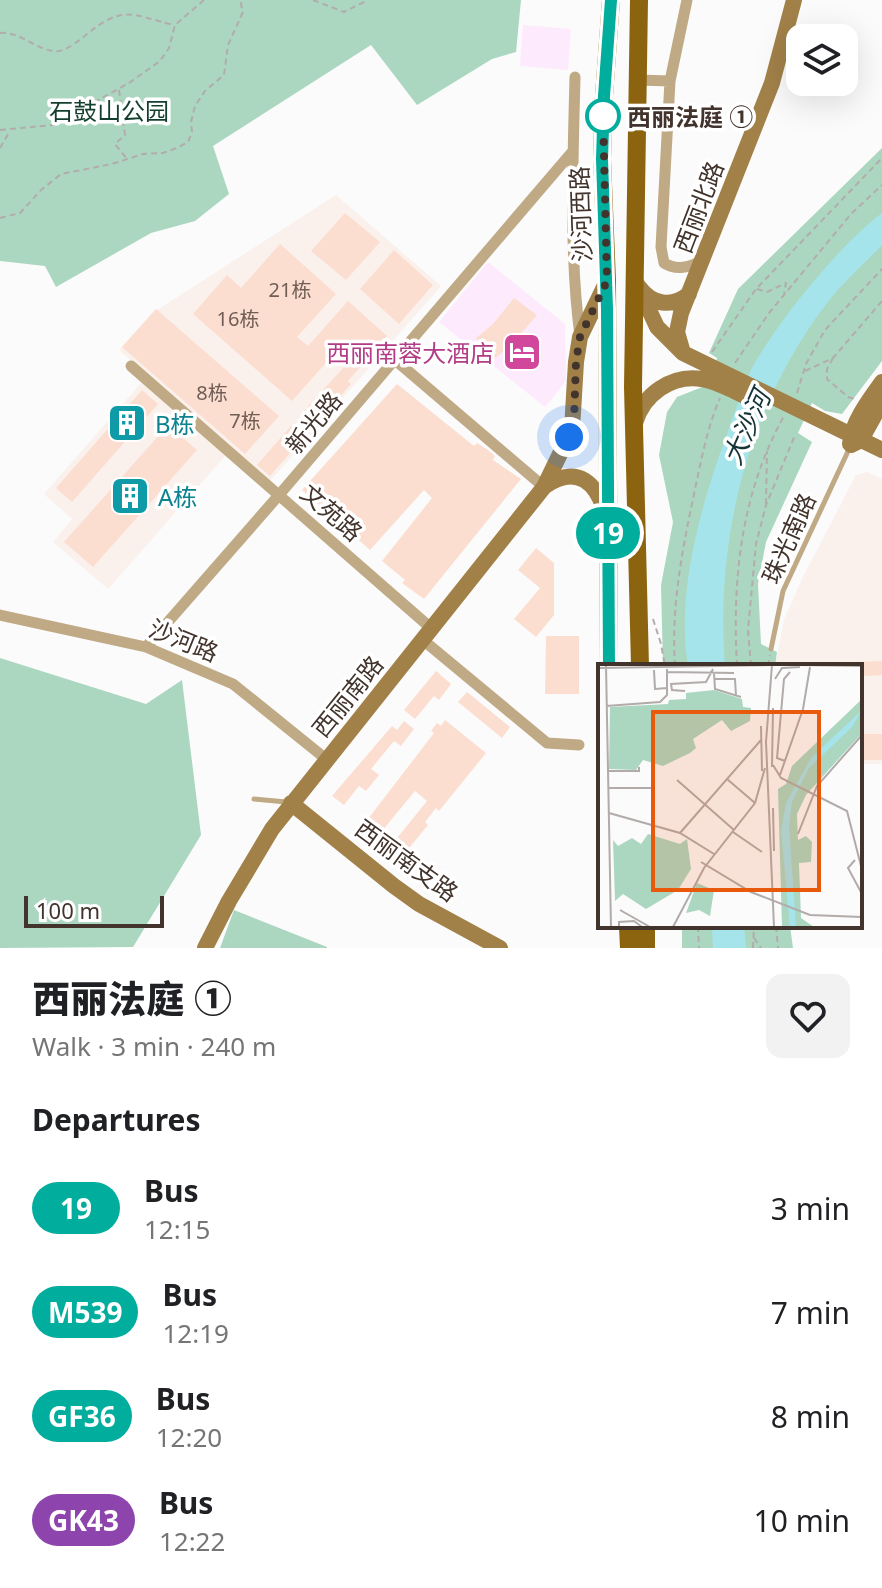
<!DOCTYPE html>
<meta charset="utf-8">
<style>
:root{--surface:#fff;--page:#f2f2f2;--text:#202124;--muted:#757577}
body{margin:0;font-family:"Noto Sans","Noto Sans SC",sans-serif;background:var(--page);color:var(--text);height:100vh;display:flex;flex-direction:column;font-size:30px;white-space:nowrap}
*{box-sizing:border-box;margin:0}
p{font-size:26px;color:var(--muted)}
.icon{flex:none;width:44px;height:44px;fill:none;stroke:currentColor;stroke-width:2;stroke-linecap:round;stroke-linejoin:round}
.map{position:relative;height:948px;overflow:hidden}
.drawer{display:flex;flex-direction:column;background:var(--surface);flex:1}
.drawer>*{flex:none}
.badge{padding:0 16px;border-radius:26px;font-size:28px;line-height:52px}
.fabs{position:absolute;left:786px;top:24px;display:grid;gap:16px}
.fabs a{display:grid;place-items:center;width:72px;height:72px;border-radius:16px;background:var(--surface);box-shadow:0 8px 32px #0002;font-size:40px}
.scale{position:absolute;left:24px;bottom:20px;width:140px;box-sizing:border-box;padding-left:8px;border:4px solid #42342d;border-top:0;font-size:22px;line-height:28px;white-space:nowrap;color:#42342d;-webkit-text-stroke:6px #fff;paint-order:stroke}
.you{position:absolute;width:40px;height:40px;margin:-20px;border:6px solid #fff;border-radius:50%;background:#1a73e8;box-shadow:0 0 0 12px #1a73e833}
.map>.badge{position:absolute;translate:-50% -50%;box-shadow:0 0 0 4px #fff}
h2{padding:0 32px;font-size:30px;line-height:72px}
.round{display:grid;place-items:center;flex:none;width:84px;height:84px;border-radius:16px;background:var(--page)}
.headline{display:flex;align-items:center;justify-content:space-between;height:136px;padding:0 32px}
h1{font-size:38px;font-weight:800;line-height:60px}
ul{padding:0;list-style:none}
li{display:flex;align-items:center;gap:24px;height:104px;padding:0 32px}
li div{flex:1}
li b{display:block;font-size:30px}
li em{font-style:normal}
li .badge{min-width:88px;font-weight:700;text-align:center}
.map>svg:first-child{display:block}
.commercial{fill:#fdeafc}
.built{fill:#faf0ec}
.green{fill:#abd7c1}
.water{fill:#a6e4ec}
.building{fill:#fcded0}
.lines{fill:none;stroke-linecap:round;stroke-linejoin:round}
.path{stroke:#b2acaa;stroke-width:2;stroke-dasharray:6 4;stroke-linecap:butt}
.lane{stroke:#c0a985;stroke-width:5}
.street{stroke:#c0a985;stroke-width:11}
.secondary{stroke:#a28149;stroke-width:16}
.primary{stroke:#8c640f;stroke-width:18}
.line-casing{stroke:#fff;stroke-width:18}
.line{stroke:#01ad9c;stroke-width:12}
.walk{stroke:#42342d;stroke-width:8;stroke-dasharray:0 14.4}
.stop-dot{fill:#fff;stroke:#01ad9c;stroke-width:4}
.labels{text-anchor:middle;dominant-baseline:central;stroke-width:7;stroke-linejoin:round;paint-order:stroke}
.number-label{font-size:20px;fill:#705e56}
.park-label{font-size:24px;fill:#133d2c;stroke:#fff}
.stop-label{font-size:24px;font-weight:bold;fill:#42342d;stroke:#fff;text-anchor:start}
.street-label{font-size:24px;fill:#42342d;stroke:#fff}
.hotel-label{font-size:24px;fill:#b23c85;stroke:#fff;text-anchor:end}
.culture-label{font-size:24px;fill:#0d838f;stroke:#fff;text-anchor:start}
.water-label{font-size:26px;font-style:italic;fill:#153438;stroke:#fff}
.inset-road{fill:none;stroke:#b1aba9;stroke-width:2}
.view{fill:#e8590c;fill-opacity:0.15;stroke:#e8590c;stroke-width:4}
.inset-edge{fill:none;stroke:#42342d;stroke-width:4}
</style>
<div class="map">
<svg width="882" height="948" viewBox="0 0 882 948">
<rect width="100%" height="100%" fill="#fbfbfb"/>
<path class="commercial" d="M523,25l48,4 -3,41 -48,-4z
M488,262l77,62 1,57 -21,26 -106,-85z"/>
<path class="built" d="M336,195l105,91 -171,195 -151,-131 32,-36z
M142,382l84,73 -118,134 -55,-47 19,-23 -28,-25z
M867,472l15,7v285h-22v-98h-85l9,-46 19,-43 53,-102z"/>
<path class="green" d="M0,0h521l-5,52 -24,7 -75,46 -46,-60 -158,101 16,48 -34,27 -44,12 -95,54 -11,-21 -45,-5z
M882,148v213l-40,53 -17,-3 -13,-8 -14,30 14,9 -46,100 -8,42 3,60 16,8 -2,14h-112l-2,-81 12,-63 -14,-67 8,-43 10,-15 33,-13 7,-26 -8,-5 29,-64z
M0,658l146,46 36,-24 19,155 -68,112 -133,1z
M234,910l93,37v1h-107z
M682,926h108l3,22h-111z"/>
<path class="water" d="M882,213v32c-18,19 -39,37 -55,58 -79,103 -112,235 -102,363h-37c-13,-77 16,-171 43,-243 7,-19 13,-40 22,-57 29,-50 84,-118 129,-153z
M712,926h32l2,22h-33z"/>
<path class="building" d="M345,213l35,29 -34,38 -35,-29z
M280,244l56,50 -39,43 11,9 40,-45 39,35 -39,45 3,3 -34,39 -13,-12 40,-44 -12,-11 -40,45 -99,-87 34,-39 14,13z
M394,250l39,35 -34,39 -39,-35z
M514,298l23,17 -25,29 -19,16 -17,-22 17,-14z
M156,309l123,107 -34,38 -123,-107z
M397,384l77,62 3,-3 11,7 7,6 -2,4 28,19 -97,120 -22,-16 3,-3 -23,-19 50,-63 -8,-8 -54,60 -68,-60z
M142,390l16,14 -86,98 -16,-14z
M168,425l29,25 -104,117 -29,-25z
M291,426l13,11 -34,39 -13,-11z
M536,548l18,15v52l-18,22 -22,-18 26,-31 -22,-18z
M546,636h33v58h-34z
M882,661v14l-19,1v-7l-5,-7z
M436,671l15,13 -12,16 -5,-4 -19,23 -11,-9z
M467,692l43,35 -8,11 -44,-36z
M445,720l41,33 -47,58 -3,-3 -11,14 3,3 -23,28 -12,-10 34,-42 -12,-10 -33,40 -14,-12 66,-86 -3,-2 6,-8 4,3z
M404,721l10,8 -13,17 -7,-5 -23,28 8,6 -13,16 -7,-5 -15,19 -12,-9 60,-70 5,4z
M860,734h22v26h-22z"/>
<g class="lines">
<path class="path" d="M313,0l31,12 24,-12
M0,33c22,-2 38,20 59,18 10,-2 19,-10 27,-16 36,-30 45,-21 87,-10
M119,90l6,45 -10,9 12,15
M0,130l53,-5 76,-42 31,-22 9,-13 6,-23 29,-25
M0,148l10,-17
M0,218l20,-5 21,-23 20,-16 51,-10 31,-10 20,-1 14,-5 11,-6 4,-10 -1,-10 4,-16 10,-15 19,-16 4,-30 15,-33 -3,-12
M757,289l10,3 19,-9 -2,11
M712,352l44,-63 126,-131
M833,358l-6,11v10l21,18 7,2
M735,363l34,-50 82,-99 31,-29
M805,371l28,-13 49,-57
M797,393l9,-29 19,-34 57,-61
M766,504l1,-53
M653,619l8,25 4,22
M675,666c-4,-59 7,-115 19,-172 7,-33 13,-66 26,-96
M737,666c-5,-87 4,-173 47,-250
M751,666l-3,-36 8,-86 10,-39 29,-70
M768,666l2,-11
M698,926l1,22
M776,926l2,22
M754,938l7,10
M753,948l1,-22"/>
<path class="lane" d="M771,649l12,-58 67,-144
M254,799l32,3"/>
<path class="street" d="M687,0l-17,81 -9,166 3,16c13,8 25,4 38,-2
M575,77c-2,83 -6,176 5,259
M638,80l32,1
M394,359l150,128
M131,366l301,263
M0,615l146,32 87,37 93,75
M423,640l124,103 32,2
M146,647l133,-152 294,-344"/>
<path class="secondary" d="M637,284l20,43 26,26 199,97
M639,287c13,18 33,21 50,7
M683,353l-6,-21 4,-19 91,-230 22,-83
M635,423c8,-28 36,-49 67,-44 18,3 36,14 52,22
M850,444c2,-22 19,-44 32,-62
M851,445l10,-5 21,-38
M545,486c33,-22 52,-3 61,29
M291,803l103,83 25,18 81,44
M205,948l24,-47 43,-72 272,-342 28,-58 4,-67 4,-25 27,-56"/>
<path class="primary" d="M639,0l-6,387 7,279
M609,666l-2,-385 -5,-122 2,-63 7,-96
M628,926l1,22
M646,926v22"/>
</g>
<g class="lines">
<g class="line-casing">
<path id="line" d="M609,666l-2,-357 -5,-150 2,-63 7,-96"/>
</g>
<use href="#line" class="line"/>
<path class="walk" d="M569,437l5,-16 2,-59 4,-25 27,-56 -4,-168v3"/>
</g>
<defs>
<g id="hotel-square" transform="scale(2)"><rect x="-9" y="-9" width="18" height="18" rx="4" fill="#d1479c" stroke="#fff"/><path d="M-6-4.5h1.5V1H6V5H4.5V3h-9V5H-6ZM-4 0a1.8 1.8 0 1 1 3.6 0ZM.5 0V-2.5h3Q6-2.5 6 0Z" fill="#fff"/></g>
<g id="building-square" transform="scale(2)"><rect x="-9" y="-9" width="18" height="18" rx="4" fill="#0f9aa8" stroke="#fff"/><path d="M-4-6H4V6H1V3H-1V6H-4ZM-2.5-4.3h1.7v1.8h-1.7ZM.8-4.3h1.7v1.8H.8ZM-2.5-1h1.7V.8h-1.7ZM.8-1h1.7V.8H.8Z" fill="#fff"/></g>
</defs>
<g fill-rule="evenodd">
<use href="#hotel-square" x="522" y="352"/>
<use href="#building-square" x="127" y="423"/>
<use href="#building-square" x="130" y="496"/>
</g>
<circle class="stop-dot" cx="603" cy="116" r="16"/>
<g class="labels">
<g class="number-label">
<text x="290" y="289">21栋</text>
<text x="238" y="318">16栋</text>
<text x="212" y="392">8栋</text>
<text x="245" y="420">7栋</text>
</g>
<g class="park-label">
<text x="109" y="110">石鼓山公园</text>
</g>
<g class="stop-label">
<text x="627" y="116">西丽法庭 ①</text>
</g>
<g class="street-label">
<text transform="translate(698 207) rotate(-69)">西丽北路</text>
<text transform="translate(580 214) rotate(-92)">沙河西路</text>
<text transform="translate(313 422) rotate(-50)">新光路</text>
<text transform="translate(332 512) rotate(41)">文苑路</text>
<text transform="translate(788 538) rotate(-66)">珠光南路</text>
<text transform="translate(184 640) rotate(22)">沙河路</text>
<text transform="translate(347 696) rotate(-51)">西丽南路</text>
<text transform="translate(407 860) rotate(36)">西丽南支路</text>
</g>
<g class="hotel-label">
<text x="494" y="352">西丽南蓉大酒店</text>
</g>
<g class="culture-label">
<text x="155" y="423">B栋</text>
<text x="158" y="496">A栋</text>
</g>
<g class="water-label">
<text transform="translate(746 427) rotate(-66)">大沙河</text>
</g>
</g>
<g transform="translate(598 664)">
<rect width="264" height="264" fill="#fbfbfb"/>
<path d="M116,26l28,9 1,8 8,1 -1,13 -19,10 -9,-11 -29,19 3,9 -6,5 -27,13 -20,-6 -7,10 -27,-1 1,-62 58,-3 1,-4 17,-1v-6zM264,35v34l-56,62 -9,19 1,26 8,-4 6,6 -1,20 -12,1 2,55 13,9h-32l-4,-138 8,-5 6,-18zM50,170l32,10 7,-5 4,30 -13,21 -32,19 -23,-15 -8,7 -2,-61 5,6 14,-8 9,6zM99,219l17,7 -4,26 -11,-6 -13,3z" fill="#abd7c1"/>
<path d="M264,46l-10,17 -43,41 -17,34 -3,23 7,102h-6l-9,-96 5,-28 25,-45z" fill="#a6e4ec"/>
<path class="inset-road" d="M8,1l5,262M174,1l-6,77 8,185M199,1l65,1M0,4l180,-3M56,6l1,19 12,-1M69,8l67,1M116,9l1,16 26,8M116,15h21l1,17M177,15l7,-11 18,-1M87,27l-13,-1 -1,-6 35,-2 7,-13M8,42l54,-4 7,-7v-26M163,62l1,45M187,97l-8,-3 7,-79 6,-7M175,101l8,13 66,33 15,59M174,103l1,-59M10,107h31v-4M182,111l23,-66 7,-42M129,115l28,24M79,116l57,50M10,124h45M175,144l1,43M11,149l71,20 34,21M135,168l29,20M82,169l81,-93M200,170l19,-48 45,-51M257,196l-7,8 14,26M103,198l50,30 59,23 52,2M22,246l30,17M21,263v-5l15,-1 8,6M75,263l31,-59 51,-65 10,-35"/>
<path class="view" d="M55,48h166v178h-166z"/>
<rect width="264" height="264" class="inset-edge"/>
</g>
</svg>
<div class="fabs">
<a><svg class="icon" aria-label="layers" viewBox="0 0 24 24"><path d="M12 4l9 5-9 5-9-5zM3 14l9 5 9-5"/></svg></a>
</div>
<div class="scale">100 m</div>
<div class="you" style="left:569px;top:437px"></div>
<b class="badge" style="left:608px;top:533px;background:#01ad9c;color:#fff">19</b>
</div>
<section class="drawer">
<div class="headline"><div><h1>西丽法庭 ①</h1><p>Walk · 3 min · 240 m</p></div><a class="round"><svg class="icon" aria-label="heart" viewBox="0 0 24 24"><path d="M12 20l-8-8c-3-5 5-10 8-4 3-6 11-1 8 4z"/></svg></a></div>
<h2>Departures</h2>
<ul>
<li><span class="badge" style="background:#01ad9c;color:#fff">19</span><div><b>Bus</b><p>12:15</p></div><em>3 min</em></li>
<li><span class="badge" style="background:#01ad9c;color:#fff">M539</span><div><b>Bus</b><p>12:19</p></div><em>7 min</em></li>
<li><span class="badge" style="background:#01ad9c;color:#fff">GF36</span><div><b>Bus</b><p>12:20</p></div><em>8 min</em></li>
<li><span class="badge" style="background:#8e44ad;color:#fff">GK43</span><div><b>Bus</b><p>12:22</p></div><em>10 min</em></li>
</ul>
</section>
